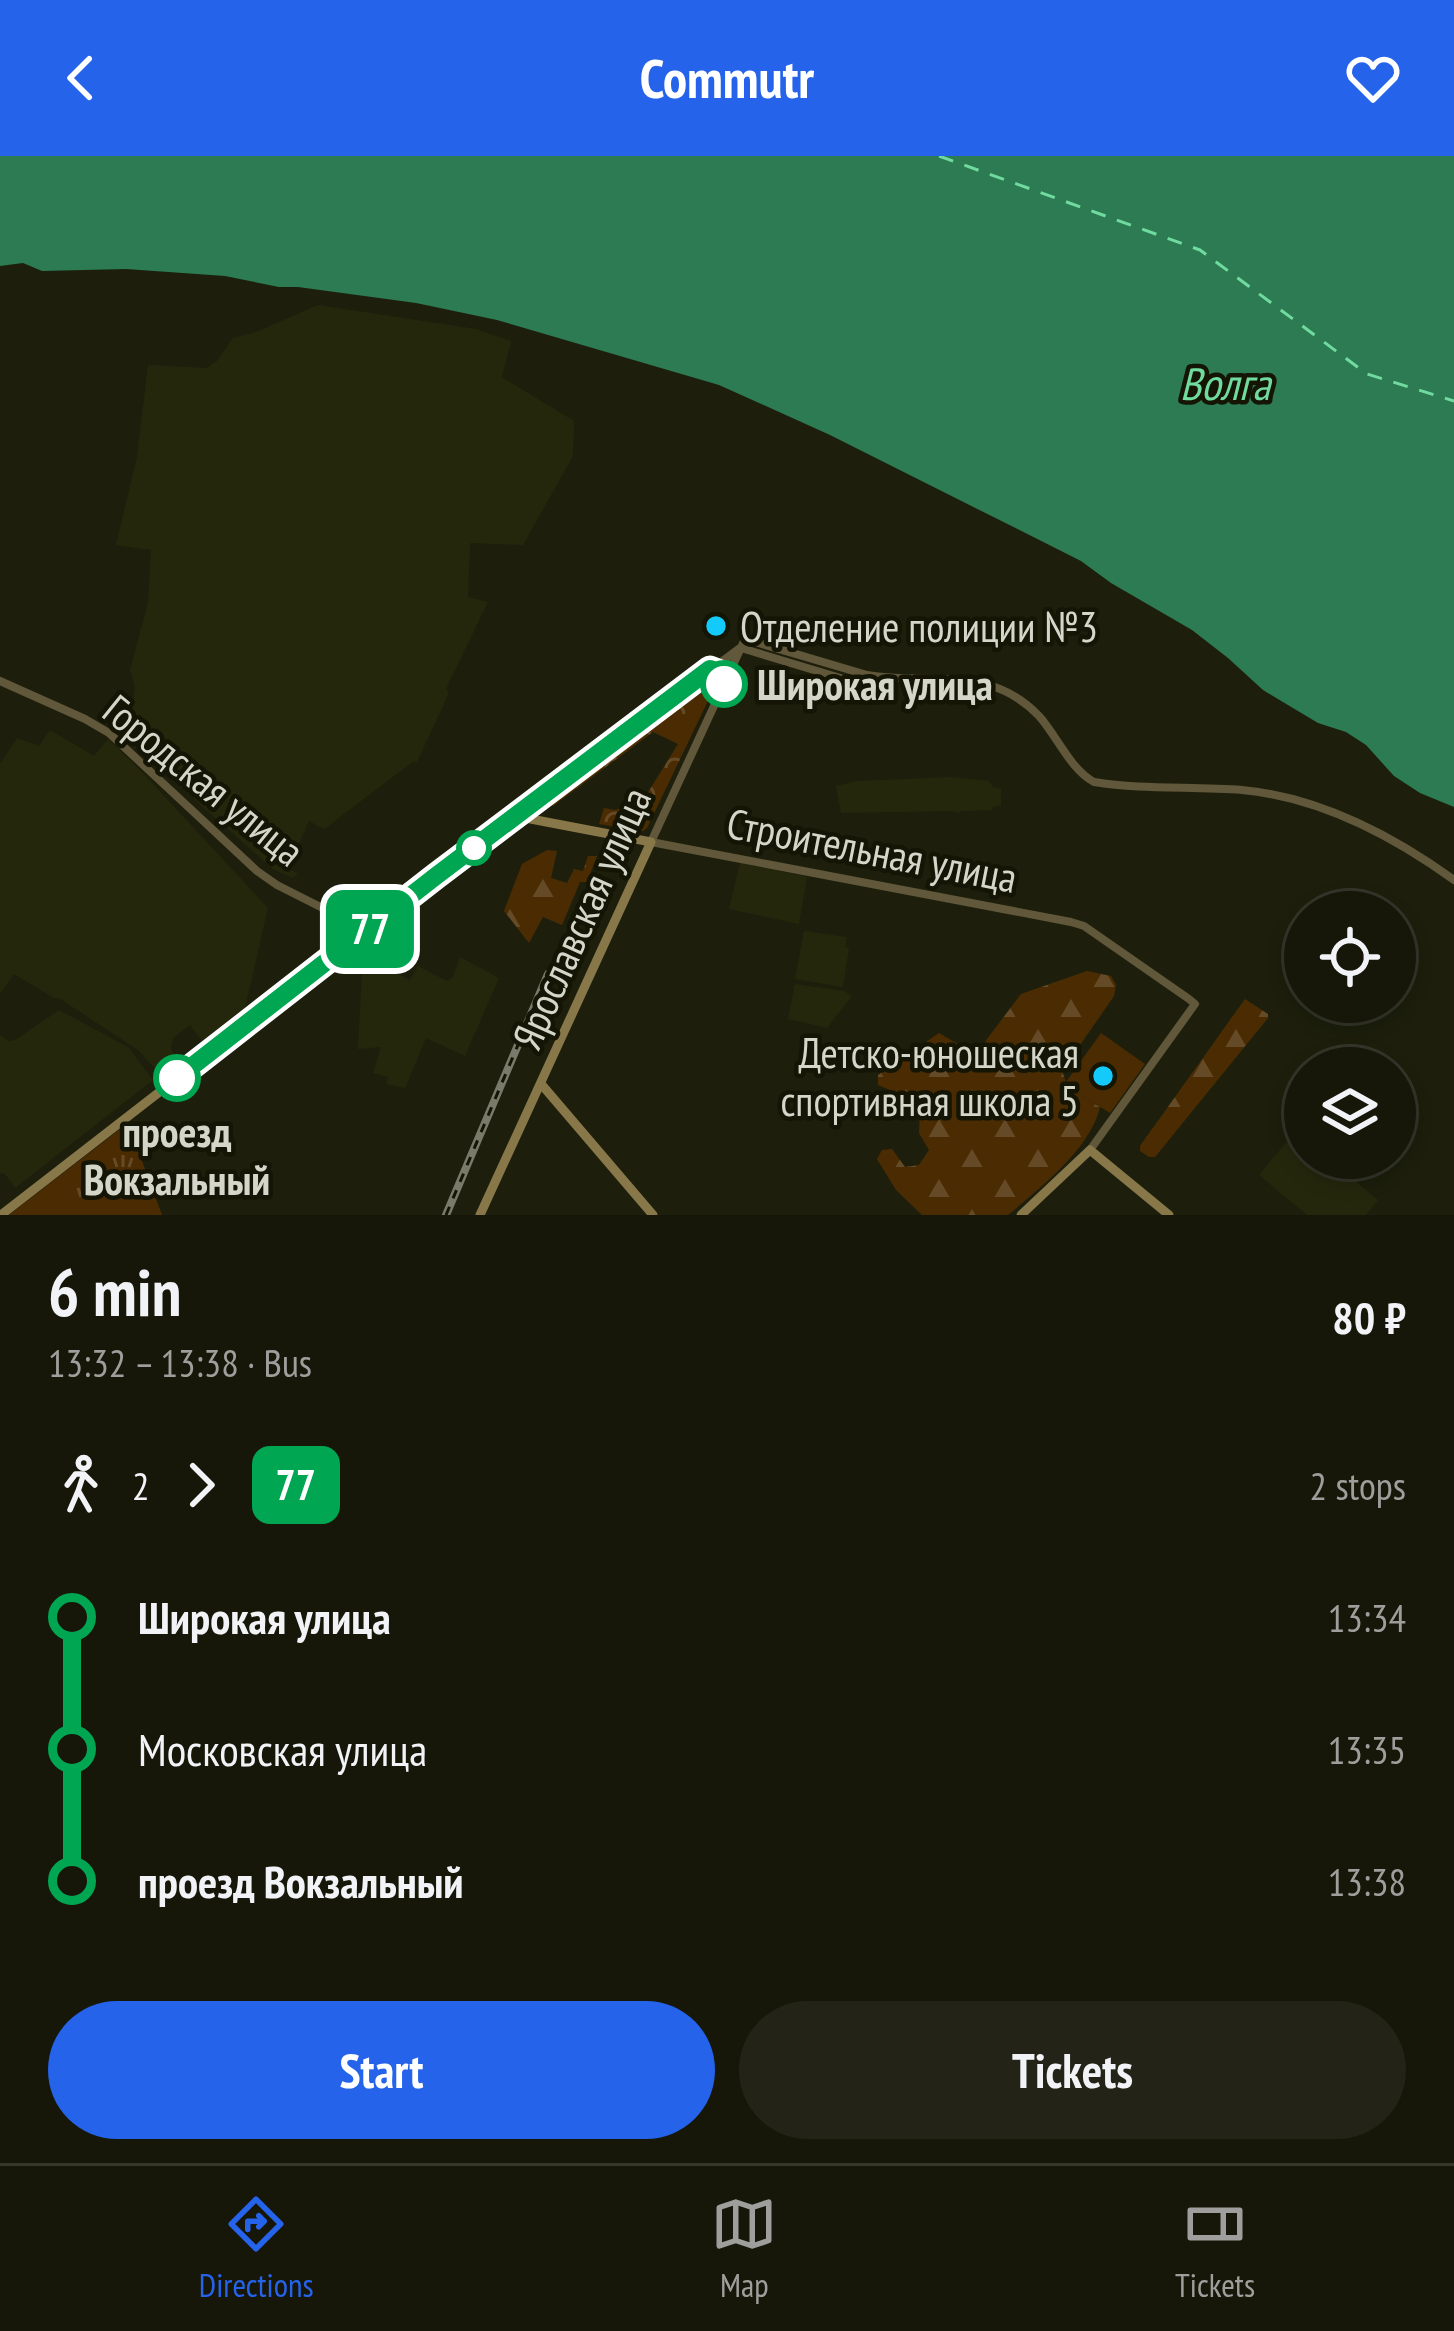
<!DOCTYPE html>
<meta charset="utf-8">
<style>
:root{--surface:#161709;--page:#232417;--text:#f1f3f6;--muted:#9e9f9c;--line:#35362a;--accent:#2563eb}
body{margin:0;font-family:"PT Sans Narrow",sans-serif;background:var(--page);color:var(--text);height:100vh;display:flex;flex-direction:column;font-size:45px;white-space:nowrap}
*{box-sizing:border-box;margin:0}
p{font-size:39px;color:var(--muted)}
.icon{flex:none;width:66px;height:66px;fill:none;stroke:currentColor;stroke-width:2;stroke-linecap:round;stroke-linejoin:round}
.map{position:relative;height:1059px;overflow:hidden}
.panel{display:flex;flex-direction:column;background:var(--surface);flex:1}
.panel>*{flex:none}
.badge{padding:0 24px;border-radius:18px;font-size:42px;line-height:78px}
.tools{position:absolute;left:1284px;top:735px;display:grid;gap:24px}
.tools a{display:grid;place-items:center;width:132px;height:132px;border-radius:50%;background:var(--surface);box-shadow:0 6px 18px #0003,0 0 0 3px var(--line);font-size:60px}
.map>.badge{position:absolute;translate:-50% -50%;box-shadow:0 0 0 6px #fff}
.legs{display:flex;align-items:center;gap:18px;height:132px;padding:0 48px;font-size:39px}
.legs p{margin-inline-start:auto}
.headline{display:flex;align-items:center;justify-content:space-between;height:204px;padding:0 48px}
h1{font-size:66px;font-weight:600;line-height:90px}
.action{display:flex;gap:24px;margin-top:auto;padding:24px 48px}
.action a{flex:1;height:138px;border-radius:72px;background:var(--accent);color:#fff;font-size:48px;font-weight:600;line-height:138px;text-align:center}
.action a+a{background:var(--page);color:var(--text)}
ul{padding:0 48px;list-style:none}
li{display:flex;align-items:center;gap:42px;height:132px;font-size:45px}
li i{display:grid;place-items:center;width:18px;height:100%;margin:0 15px;background:currentColor}
li i::after{content:'';width:30px;height:30px;margin:-15px;border:9px solid;border-radius:50%;background:var(--surface)}
li p{margin-inline-start:auto}
li:first-child i{background:linear-gradient(#0000 50%,currentColor 0)}
li:last-child i{background:linear-gradient(currentColor 50%,#0000 0)}
header{display:flex;justify-content:space-between;align-items:center;height:156px;padding:0 48px;background:var(--accent);color:#fff;font-size:54px;font-weight:600}
.tabs{display:flex;justify-content:space-around;align-items:center;height:168px;border-top:3px solid var(--line);background:var(--surface);font-size:33px;color:var(--muted)}
.tabs a{display:grid;justify-items:center;gap:6px}
.tabs .selected{color:var(--accent)}
.map>svg:first-child{display:block}
.built{fill:#25270d}
.grass{fill:url(#grass-tufts)}
.forest{fill:url(#forest-firs)}
.park{fill:url(#park-crowns)}
.garden{fill:#4b2c02}
.water{fill:#2c7b53}
.lines{fill:none;stroke-linecap:round;stroke-linejoin:round}
.ferry{stroke:#70da9f;stroke-width:3;stroke-dasharray:15 12;stroke-linecap:butt}
.tertiary{stroke:#61573a;stroke-width:8}
.secondary{stroke:#887849;stroke-width:9}
.rail-casing{stroke:#787a6a;stroke-width:8}
.rail{stroke:#141504;stroke-width:3;stroke-dasharray:9;stroke-linecap:butt}
.line-1-casing{stroke:#fff;stroke-width:27}
.line-1{stroke:#00a651;stroke-width:18}
.poi-dot{fill:#14cafb;stroke:#141504;stroke-width:4.5}
.stop-1-dot{fill:#fff;stroke:#00a651;stroke-width:6}
.labels{text-anchor:middle;dominant-baseline:central;stroke-width:9;stroke-linejoin:round;paint-order:stroke}
.poi-label{font-size:42px;fill:#d4d6ca;stroke:#141504;text-anchor:start}
.stop-label{font-size:42px;font-weight:bold;fill:#d4d6ca;stroke:#141504;text-anchor:start}
.street-label{font-size:42px;fill:#d4d6ca;stroke:#141504}
.water-label{font-size:45px;font-style:italic;fill:#70da9f;stroke:#141504}
</style>
<header><svg class="icon" aria-label="back" viewBox="0 0 24 24"><path d="M15 5l-7 7 7 7"/></svg>Commutr<svg class="icon" aria-label="heart" viewBox="0 0 24 24"><path d="M12 20l-8-8c-3-5 5-10 8-4 3-6 11-1 8 4z"/></svg></header>
<div class="map">
<svg width="1454" height="1059" viewBox="0 0 1454 1059">
<defs>
<pattern id="grass-tufts" width="24" height="20" patternUnits="userSpaceOnUse" patternTransform="scale(3)"><rect width="24" height="20" fill="#4b2c02"/><path d="M3 7l-1-3M5 7V3M7 7l1-3M15 17l-1-3M17 17v-4M19 17l1-3" fill="none" stroke="#644a26"/></pattern>
<pattern id="forest-firs" width="22" height="20" patternUnits="userSpaceOnUse" patternTransform="scale(3)"><rect width="22" height="20" fill="#4b2c02"/><path d="M5 1l3.5 6h-7zM16 11l3.5 6h-7z" fill="#644a26"/></pattern>
<pattern id="park-crowns" width="20" height="18" patternUnits="userSpaceOnUse" patternTransform="scale(3)"><rect width="20" height="18" fill="#4b2c02"/><path d="M2 6a3 3 0 1 1 6 0M12 15a3 3 0 1 1 6 0" fill="none" stroke="#644a26"/></pattern>
</defs>
<rect width="100%" height="100%" fill="#1d1f0c"/>
<path class="built" d="M318,149l158,24 35,12 -9,36 72,44 -1,35 -50,89 -53,-2 -2,54 20,5 -42,87 3,4 -32,69 -3,-1 -90,68 -15,-8 -21,47 10,6 -5,4 -20,-9 -71,-63 -73,-70 6,-50 -5,-16 18,-67 3,-53 -35,-5 21,-88 11,-92 59,3 10,-7 16,-23 23,-6z
M50,574l44,26 14,-17 33,32 127,137 -23,100 -43,33 -12,-16 -17,13 -2,10 7,16 -16,12 -24,-26 -79,-52h-5l-40,-24 -14,20v-230l17,-26 22,8z
M951,621l38,4 4,6 8,2v17l-8,1 -1,3 -31,1 -1,2 -9,-2 -110,2 -5,-27 21,-5z
M740,707l67,14 -8,47 -70,-15z
M804,775l43,6 -2,10 4,1 -6,39 -48,-8z
M363,800l47,24 8,-14 29,15 6,-4 7,-20 39,21 -34,78 -39,-18 -21,50 -18,-4 1,-7 -15,-4 8,-26 -23,2z
M795,828l49,7 8,5 -25,32 -39,-9z
M59,854l69,37 25,33 -138,108 -10,-14 -5,-1v-138l8,6 7,-1z
M1305,964v38h57l-14,17 30,25 -12,15h-59l-48,-40z"/>
<path class="grass" d="M128,967l34,92h-153z"/>
<path class="forest" d="M547,694l10,1 -6,27 16,5 7,-14 9,2 5,-15h9l-10,26h-7l-18,43 -19,-8 -14,26 -25,-32 18,-47z
M1087,815l24,5 5,9 -2,11 -52,75 6,16 32,20c-9,41 -61,82 -92,108h-86l-26,-25 -19,-31 5,-9 10,-1 13,18 14,-2 10,-15 -10,-17 1,-21 -11,-14 -31,-13v-10l61,-42 39,23 9,-17 34,-45z
M1245,843l23,15v4l-113,139h-6l-9,-6v-5z"/>
<path class="park" d="M712,517l4,1 1,8 -70,146 -4,3 -44,-7 5,-16 11,2 27,-8 36,-58 -25,-12 -100,74 -8,-9z"/>
<path class="garden" d="M1101,877l44,31 -35,49 -42,-26 -2,-5z"/>
<path class="water" d="M0,0h1454v651l-34,-14 -26,-17 -28,-31 -20,-13 -28,-9 -55,-33 -35,-32 -36,-28 -81,-47 -30,-22 -251,-126 -111,-50 -222,-65 -81,-17 -118,-16h-19l-54,-11 -99,-7 -84,2 -19,-8 -23,3z"/>
<g class="lines">
<path class="ferry" d="M939,0l261,94 167,124 87,27"/>
<path class="tertiary" d="M741,492l116,35 33,-2
M0,525l85,38 24,14 148,138 20,14 91,46
M515,660l225,-168
M1090,994l105,-146 -6,-5 -105,-73 -13,-4 -420,-80 94,-203 122,36c63,11 121,-12 172,41 18,20 31,53 55,66 49,8 99,4 148,8 76,7 151,46 212,90"/>
<path class="secondary" d="M542,929l111,130
M1,1059l514,-399 136,26 -171,373
M1021,1059l69,-65 79,65"/>
<g class="rail-casing">
<path id="rail" d="M446,1059l102,-241"/>
</g>
<use href="#rail" class="rail"/>
</g>
<g class="lines">
<g class="line-1-casing">
<path id="line-1" d="M177,922l259,-202 274,-207 13,5 1,10"/>
</g>
<use href="#line-1" class="line-1"/>
</g>
<g class="poi-dot">
<circle cx="716" cy="470" r="12"/>
<circle cx="1103" cy="920" r="12"/>
</g>
<g class="stop-1-dot">
<circle cx="724" cy="528" r="21"/>
<circle cx="474" cy="692" r="15"/>
<circle cx="177" cy="922" r="21"/>
</g>
<g class="labels">
<g class="poi-label">
<text x="740" y="470">Отделение полиции №3</text>
<text x="1079" y="896" text-anchor="end">Детско-юношеская<tspan x="1079" dy="48">спортивная школа 5</tspan></text>
</g>
<g class="stop-label">
<text x="757" y="528">Широкая улица</text>
<text x="177" y="975" text-anchor="middle">проезд<tspan x="177" dy="48">Вокзальный</tspan></text>
</g>
<g class="street-label">
<text transform="translate(204 624) rotate(39)">Городская улица</text>
<text transform="translate(872 694) rotate(11)">Строительная улица</text>
<text transform="translate(581 762) rotate(-66)">Ярославская улица</text>
</g>
<g class="water-label">
<text x="1225" y="227">Волга</text>
</g>
</g>
</svg>
<div class="tools">
<a><svg class="icon" aria-label="locate" viewBox="0 0 24 24"><circle cx="12" cy="12" r="6"/><path d="M12 2v4M12 18v4M2 12h4M18 12h4"/></svg></a>
<a><svg class="icon" aria-label="layers" viewBox="0 0 24 24"><path d="M12 4l9 5-9 5-9-5zM3 14l9 5 9-5"/></svg></a>
</div>
<b class="badge" style="left:370px;top:773px;background:#00a651;color:#fff">77</b>
</div>
<section class="panel">
<div class="headline"><div><h1>6 min</h1><p>13:32 – 13:38 · Bus</p></div><b>80 ₽</b></div>
<div class="legs"><svg class="icon" aria-label="walk" viewBox="0 0 24 24"><circle cx="13" cy="4" r="2"/><path d="M13 8l-2 6 4 7M11 14l-3 7M7 12l3-4h3l4 4"/></svg>2<svg class="icon" aria-label="forward" viewBox="0 0 24 24"><path d="M9 5l7 7-7 7"/></svg><b class="badge" style="background:#00a651;color:#fff">77</b><p>2 stops</p></div>
<ul>
<li><i style="color:#00a651"></i><b>Широкая улица</b><p>13:34</p></li>
<li><i style="color:#00a651"></i><span>Московская улица</span><p>13:35</p></li>
<li><i style="color:#00a651"></i><b>проезд Вокзальный</b><p>13:38</p></li>
</ul>
<div class="action"><a>Start</a><a>Tickets</a></div>
</section>
<nav class="tabs">
<a class="selected"><svg class="icon" aria-label="directions" viewBox="0 0 24 24"><path d="M12 3l9 9-9 9-9-9zM9 14v-3h6M13 9l2 2-2 2"/></svg>Directions</a>
<a><svg class="icon" aria-label="map" viewBox="0 0 24 24"><path d="M3 6l6-2 6 2 6-2v14l-6 2-6-2-6 2zM9 4v14M15 6v14"/></svg>Map</a>
<a><svg class="icon" aria-label="tickets" viewBox="0 0 24 24"><path d="M3 7h18v10H3zM15 7v10"/></svg>Tickets</a>
</nav>
